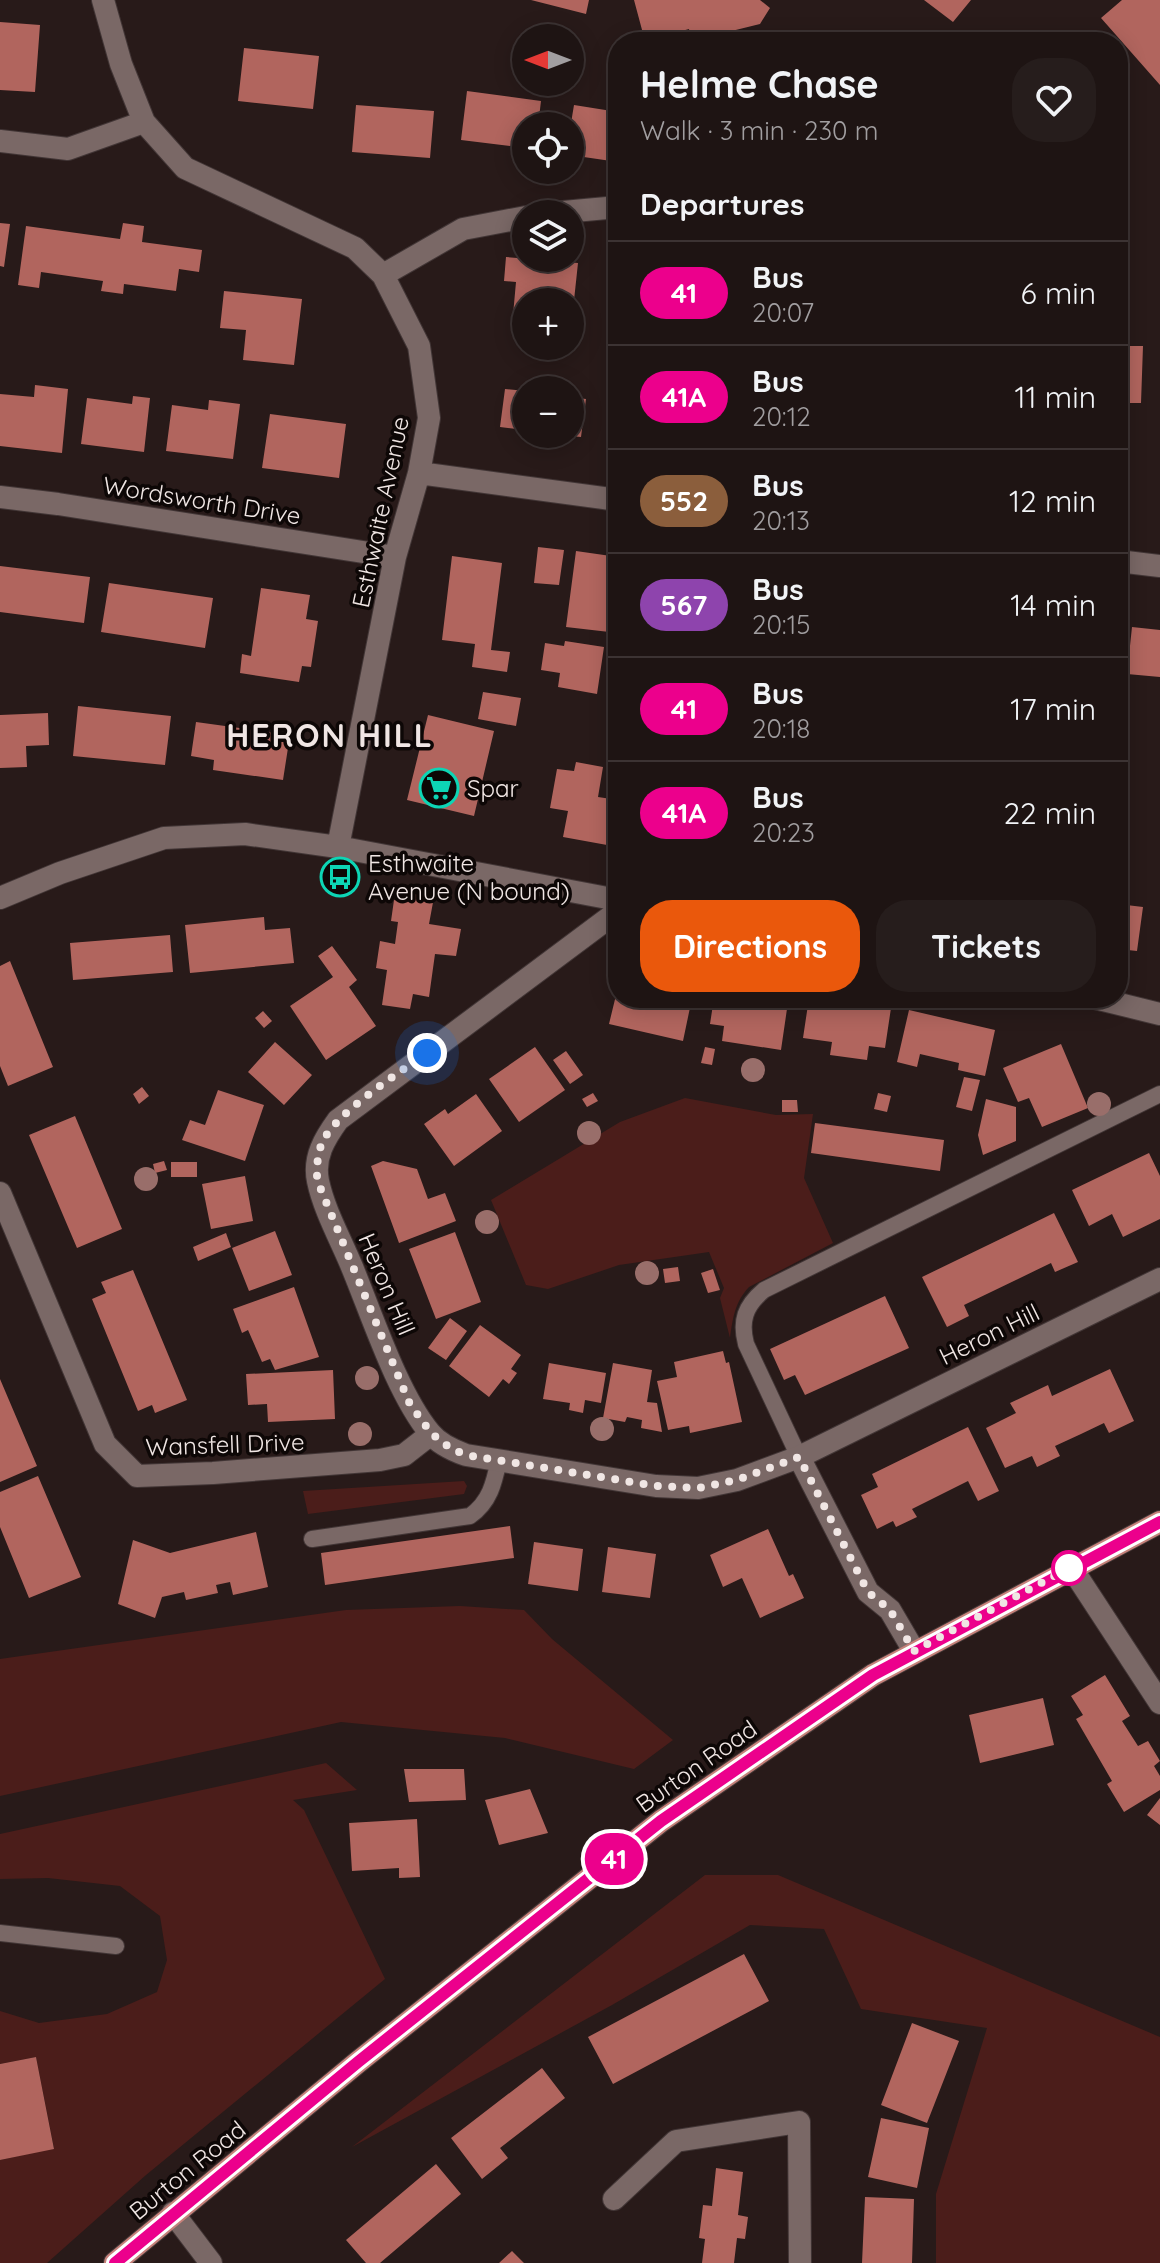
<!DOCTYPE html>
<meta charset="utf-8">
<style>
:root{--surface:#1e1413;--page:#261d1c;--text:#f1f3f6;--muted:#a19ea0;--line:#3c3333;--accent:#ea580c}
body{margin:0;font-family:Quicksand,sans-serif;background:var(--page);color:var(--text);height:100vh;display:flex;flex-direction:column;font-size:30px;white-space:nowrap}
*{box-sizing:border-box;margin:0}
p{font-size:26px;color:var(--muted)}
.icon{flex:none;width:44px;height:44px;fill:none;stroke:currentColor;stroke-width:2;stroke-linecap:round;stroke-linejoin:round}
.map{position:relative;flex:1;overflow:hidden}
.side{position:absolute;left:608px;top:32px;width:520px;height:976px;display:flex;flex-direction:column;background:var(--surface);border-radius:32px;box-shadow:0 4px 20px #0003,0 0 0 2px var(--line)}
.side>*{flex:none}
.badge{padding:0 16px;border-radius:26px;font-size:28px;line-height:52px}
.needle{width:52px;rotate:270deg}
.controls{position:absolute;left:512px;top:24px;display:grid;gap:16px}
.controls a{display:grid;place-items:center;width:72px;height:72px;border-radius:50%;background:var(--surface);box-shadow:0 4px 20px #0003,0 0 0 2px var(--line);font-size:40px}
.you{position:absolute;width:40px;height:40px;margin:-20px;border:6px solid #fff;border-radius:50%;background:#1a73e8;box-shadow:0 0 0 12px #1a73e833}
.map>.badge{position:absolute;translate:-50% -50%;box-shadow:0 0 0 4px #fff}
h2{padding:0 32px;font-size:30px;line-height:72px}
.round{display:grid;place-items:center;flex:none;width:84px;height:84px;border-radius:32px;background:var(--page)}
.head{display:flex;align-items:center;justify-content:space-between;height:136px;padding:0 32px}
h1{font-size:38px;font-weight:700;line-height:60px}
.primary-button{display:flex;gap:16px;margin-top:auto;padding:16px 32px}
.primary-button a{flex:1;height:92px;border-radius:32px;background:var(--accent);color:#fff;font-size:32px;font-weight:700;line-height:92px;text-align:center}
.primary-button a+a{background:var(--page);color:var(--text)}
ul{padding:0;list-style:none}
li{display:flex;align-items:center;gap:24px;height:104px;padding:0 32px;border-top:2px solid var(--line)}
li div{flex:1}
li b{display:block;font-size:30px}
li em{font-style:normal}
li .badge{min-width:88px;font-weight:700;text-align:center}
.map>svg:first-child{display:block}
.green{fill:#4b1d1a}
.building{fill:#b1655e}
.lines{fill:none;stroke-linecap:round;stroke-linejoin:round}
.service-casing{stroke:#423636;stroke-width:18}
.minor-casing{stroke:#423636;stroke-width:24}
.primary-casing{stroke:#423636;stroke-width:24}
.service{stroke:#7a6866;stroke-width:16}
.minor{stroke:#7a6866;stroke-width:22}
.primary{stroke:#c6817a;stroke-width:22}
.tree{fill:#996e6a}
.line-casing{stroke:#fff;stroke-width:18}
.line{stroke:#ec008c;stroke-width:12}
.walk{stroke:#f0e6e4;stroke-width:8;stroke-dasharray:0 14.4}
.stop-dot{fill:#fff;stroke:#ec008c;stroke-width:4}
.labels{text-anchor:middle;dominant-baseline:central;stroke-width:7;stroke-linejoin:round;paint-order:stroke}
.street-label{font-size:24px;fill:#f0e6e4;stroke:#0d0706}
.poi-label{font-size:24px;fill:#f0e6e4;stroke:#0d0706;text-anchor:start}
.district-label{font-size:32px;font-weight:bold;letter-spacing:2px;fill:#f0e6e4;stroke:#0d0706}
</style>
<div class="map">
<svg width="1160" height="2263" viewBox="0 0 1160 2263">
<rect width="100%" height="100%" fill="#281a19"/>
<path class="green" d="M685,1098l91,17 37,-1 -9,64 29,65 -84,44c-14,15 -16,30 -19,51l-10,-40 4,-10 -15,-36 -90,13 -71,24 -22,-4 -35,-85 129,-78z
M464,1481l3,5 -3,8 -156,20 -5,-23z
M460,1606l64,4 28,29 121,101 -39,29 -129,-31 -164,-16 -341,74v-137l346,-49z
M326,1763l31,27 -64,10 11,10 81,169 -239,196 -99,88h-47v-103l54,-12 -18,-91 -36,7v-53l39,12 68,-9 50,-22 10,-32 -7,-44 -40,-30 -72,-8 -48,1v-45z
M705,1875h73l382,162v226h-224v-69l51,-166 -126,-19 -37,-80 -74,-4 -138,80 -260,142z"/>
<path class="building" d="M531,0h58l-3,14z
M634,0h126l10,8 -10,16 -69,17 -2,-12 -44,12z
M924,0h47l-18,22z
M1122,0h38v85l-59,-67z
M0,22l40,3 -5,67 -35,-2z
M244,48l75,8 -6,53 -75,-8z
M467,91l74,10 -3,25h-12v22l-65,-8z
M356,105l78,6 -4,47 -78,-6z
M574,105l44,7v50l-48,-7v-26z
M0,223l10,1 -6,43 -4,-1z
M123,223l21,3 -2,16 60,8 -3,22 -20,-3 -3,22 -52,-7 -1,10 -22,-3 2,-10 -62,-9 -2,16 -21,-3 8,-59 94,13z
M506,257l72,6 -6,56h-2v-17h-44v26l-14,-2 4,-44 -12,-1z
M224,291l78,8 -8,66 -51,-5 3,-30 -26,-2z
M1118,346h25l-2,57h-23z
M35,385l33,4 -6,64 -62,-7v-52l34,3z
M505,389l21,2v39l-26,-3z
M133,396l17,2 -6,54 -63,-8 6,-46 45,6z
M570,397l16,2 -5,38 -11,-1z
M209,400l31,4 -7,55 -67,-8 6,-46 36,5z
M616,405h2v47l-8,-1z
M270,414l76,10 -7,54 -77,-10z
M1118,489h9l-1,22 -8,-1z
M538,547l26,3 -5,35 -25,-2z
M576,551l42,6v76l-52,-6z
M452,556l50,7 -11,87 19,2 -3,20 -35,-5 3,-23 -33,-4z
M0,566l90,11 -6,46 -84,-11z
M109,583l104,15 -8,50 -104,-16z
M261,588l49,7 -4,24 12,2 -7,46 -9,-1 -3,16 -59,-9 2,-19 9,2z
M1132,627l28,3v47l-33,-3z
M565,641l39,6 -7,47 -39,-7 2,-14 -19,-3 4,-27 19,3z
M483,692l38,6 -5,28 -38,-7z
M78,706l93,10 -6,49 -92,-9z
M48,713l1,32 -23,1 1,21 -27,1v-53z
M428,715l66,16 -20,85 -67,-16z
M196,722l94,13 -7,45 -70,-10 1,-10 -23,-4z
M576,762l27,5 -5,30 20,3v47l-55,-10 5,-26 -18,-3 7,-39 17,2z
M401,892l33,5 -5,27 32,5 -5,27 -21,-2 -6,43 -16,-3 -3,15 -28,-4 5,-35 -11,-2 4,-27 15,3 3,-22 -7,-1 3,-21 5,1z
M1118,904l25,3 -6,44 -19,-2z
M264,917l1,13 25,-2 4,35 -104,10 -5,-48z
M170,935l3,37 -100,8 -3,-37z
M332,946l25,34 -8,7 27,39 -50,34 -36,-54 43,-29 -15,-21z
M10,961l43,106 -45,19 -8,-20v-100z
M617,991l1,7h74l-9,43 -74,-17z
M714,998l49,7 1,-6 24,3 -7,48 -59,-9 2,-15 -14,-2z
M809,998h17l65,10 -6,40 -16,-2 -2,14 -37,-5 2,-13 -29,-4z
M909,1010l86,20 -10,46 -27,-6 1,-7 -39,-9 -3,13 -20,-5z
M263,1011l9,10 -8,7 -9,-10z
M275,1042l37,33 -28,30 -36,-33z
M1061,1044l27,64 -46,19 -13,-29 -11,4 -15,-34z
M535,1047l30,43 -46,32 -30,-43z
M705,1047l10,2 -3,16 -11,-2z
M566,1051l17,24 -13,9 -17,-24z
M964,1077l16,3 -8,31 -16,-4z
M142,1087l7,9 -10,8 -6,-10z
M218,1090l46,15 -19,56 -63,-21 8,-20 15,5z
M593,1093l5,8 -11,6 -5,-8z
M878,1093l13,3 -4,16 -13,-3z
M476,1094l26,37 -48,35 -30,-42 21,-15 3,5z
M986,1099l30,8v34l-33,14 -5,-20z
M782,1100h15l1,12h-16z
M75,1116l47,113 -45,19 -48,-113z
M815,1123l129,17 -4,31 -129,-18z
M1149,1153l11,23v43l-37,18 -11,-23 -23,12 -17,-36z
M164,1161l3,9 -12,3 -2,-9z
M383,1161l34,8 11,30 17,-6 11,28 -57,22 -28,-77z
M171,1162h26v15h-26z
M245,1176l8,45 -42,8 -9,-45z
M1054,1213l24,49 -23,10 -4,-9 -87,42 5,11 -22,11 -25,-50z
M275,1231l17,44 -43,16 -17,-43z
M455,1232l26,70 -45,17 -27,-70z
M226,1233l5,14 -33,14 -5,-14z
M678,1267l2,14 -15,2 -2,-14z
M713,1269l7,21 -12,3 -7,-20z
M133,1270l54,130 -32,13 -3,-8 -14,6 -46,-112 14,-6 -5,-11z
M294,1287l25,70 -44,13 -5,-11 -8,3 -14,-32 -6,3 -9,-24z
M885,1296l24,52 -104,47 -10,-20 -11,5 -14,-31z
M450,1318l17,13 -21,29 -18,-12z
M480,1325l41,30 -10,14 6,4 -8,11 -6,-5 -14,18 -40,-31z
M723,1351l3,12 3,-1 13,60 -52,11 -1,-7 -21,4 -11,-49 20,-4 -3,-15z
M549,1363l57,10 -5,30 -16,-3 -2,13 -14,-3 1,-7 -27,-4z
M613,1363l39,7 -5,32 10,1 5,29 -21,-4 1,-8 -15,-3 -2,5 -22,-4z
M1110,1369l24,52 -25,12 -5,-10 -23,11 -26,12 5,10 -23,11 -5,-11 -27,12 -19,-40 30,-15 -6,-10 38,-18 4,11z
M333,1370l2,49 -67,3 -1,-18 -19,1 -2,-31z
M0,1379l37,87 -37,16z
M968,1427l31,64 -21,10 -10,-20 -56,28 5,8 -21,10 -3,-6 -16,8 -16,-34 17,-8 -6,-13z
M38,1476l43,101 -52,21 -29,-71v-35z
M510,1526l4,32 -189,27 -4,-32z
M768,1529l21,47 4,-2 11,24 -44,20 -18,-40 -19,9 -13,-32z
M256,1532l12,55 -35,8 -3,-13 -14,3 2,8 -32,7 -2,-8 -22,5 -7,21 -37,-14 15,-64 37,13z
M534,1542l49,7 -5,42 -50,-7z
M608,1547l48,7 -6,44 -48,-6z
M1105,1675l25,41 -8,5 16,25 10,-5 12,20 -6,5 6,10v14l-36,22 -17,-28 5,-3 -36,-62 7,-4 -12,-19z
M1043,1698l11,47 -74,18 -11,-48z
M404,1769h60l2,31 -57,2z
M530,1789l18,44 -49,12 -14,-45z
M1160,1798v27l-13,-10z
M417,1819l3,58 -21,1v-10l-47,3 -3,-48z
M744,1954l25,47 -156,83 -25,-47z
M912,2023l47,18 -32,82 -46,-18z
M36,2057l18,92 -54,11v-96z
M542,2068l23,30 -65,50 8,10 -26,21 -31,-41z
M881,2118l48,10 -12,60 -49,-11z
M436,2164l25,30 -81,69h-14l-20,-23z
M716,2168l27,4 -5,43 10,2 -3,22 -8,-1 -3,25h-32l3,-24 -6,-1 4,-33 9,1z
M865,2197l49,2 -2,64h-50z
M512,2251l12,12h-25z"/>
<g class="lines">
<g class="service-casing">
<path id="service" d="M799,1457l-53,-113c-6,-23 -1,-38 18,-54l396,-196
M312,1539l158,-23c20,-14 24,-33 29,-56
M0,1933l116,13"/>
</g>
<g class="minor-casing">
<path id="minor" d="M103,0l18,64 23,58 41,46 170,80 28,27 36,71 10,72 -10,55 -24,84 -57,290
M0,141l68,8 76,-27
M541,214l77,-7
M383,275l80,-46 63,-12
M419,473l199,27
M0,497l58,7 337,53
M1118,561l42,5
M0,898l60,-25 104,-35 81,-4 93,13 280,53
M618,911l-280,209c-13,18 -25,37 -20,61 6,29 23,59 34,86 20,48 45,126 78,166 9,11 22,17 36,22l190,31 42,2 39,-8 62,-23 361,-178
M1095,998l65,16
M0,1193l105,251 32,32 76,-3 167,-13 24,-5 27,-21
M799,1457l69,135 22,18 24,41
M1071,1567l89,136
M614,2199l62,-58 123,-19 1,141
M173,2213l38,50"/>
</g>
<g class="primary-casing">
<path id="primary" d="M115,2263l243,-201 303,-241 212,-146 287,-153"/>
</g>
<use href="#service" class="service"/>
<use href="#minor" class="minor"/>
<use href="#primary" class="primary"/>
</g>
<g class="tree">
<circle cx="753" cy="1070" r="12"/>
<circle cx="1099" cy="1104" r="12"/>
<circle cx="589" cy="1133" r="12"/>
<circle cx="146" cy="1179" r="12"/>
<circle cx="487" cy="1222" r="12"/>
<circle cx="647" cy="1273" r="12"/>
<circle cx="367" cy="1378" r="12"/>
<circle cx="602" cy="1429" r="12"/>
<circle cx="360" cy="1434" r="12"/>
</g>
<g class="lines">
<g class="line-casing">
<path id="line" d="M115,2263l243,-201 303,-241 212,-146 287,-153"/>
</g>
<use href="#line" class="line"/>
<path class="walk" d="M427,1053c-28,20 -92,60 -105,90 -5,12 -5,24 -5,37l92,222c18,26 26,41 57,53l190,31 42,2 39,-8 62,-23 69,135 22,18 24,41 155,-83"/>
</g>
<defs>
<g id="supermarket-ring" transform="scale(2)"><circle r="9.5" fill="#0d0706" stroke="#0dd5b5" stroke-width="1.5"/><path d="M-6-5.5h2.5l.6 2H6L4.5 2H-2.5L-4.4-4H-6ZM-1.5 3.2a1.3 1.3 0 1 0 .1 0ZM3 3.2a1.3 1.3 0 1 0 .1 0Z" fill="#0dd5b5"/></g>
<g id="bus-ring" transform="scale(2)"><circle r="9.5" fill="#0d0706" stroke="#0dd5b5" stroke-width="1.5"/><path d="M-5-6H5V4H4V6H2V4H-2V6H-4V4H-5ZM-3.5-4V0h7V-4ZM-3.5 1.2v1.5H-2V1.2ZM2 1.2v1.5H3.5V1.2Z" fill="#0dd5b5"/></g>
</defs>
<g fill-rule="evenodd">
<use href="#supermarket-ring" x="439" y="788"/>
<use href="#bus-ring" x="340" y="877"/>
</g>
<circle class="stop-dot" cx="1069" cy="1568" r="16"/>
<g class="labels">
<g class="street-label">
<text transform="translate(202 500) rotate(9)">Wordsworth Drive</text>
<text transform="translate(380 512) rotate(-78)">Esthwaite Avenue</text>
<text transform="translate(387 1284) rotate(67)">Heron Hill</text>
<text transform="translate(989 1334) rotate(-26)">Heron Hill</text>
<text transform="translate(225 1444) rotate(-2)">Wansfell Drive</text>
<text transform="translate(696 1766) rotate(-35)">Burton Road</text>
<text transform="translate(187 2170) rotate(-39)">Burton Road</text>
</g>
<g class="poi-label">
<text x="467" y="788">Spar</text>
<text x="368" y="863">Esthwaite<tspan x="368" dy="28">Avenue (N bound)</tspan></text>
</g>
<g class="district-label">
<text x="330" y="735">HERON HILL</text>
</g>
</g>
</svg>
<div class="controls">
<a><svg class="needle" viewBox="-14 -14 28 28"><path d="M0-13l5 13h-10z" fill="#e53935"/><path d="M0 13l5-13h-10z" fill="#a19ea0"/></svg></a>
<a><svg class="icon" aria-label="locate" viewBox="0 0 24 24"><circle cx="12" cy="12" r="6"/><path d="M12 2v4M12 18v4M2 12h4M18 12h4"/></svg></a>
<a><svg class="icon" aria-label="layers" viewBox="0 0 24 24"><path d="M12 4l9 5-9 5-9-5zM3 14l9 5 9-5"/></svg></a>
<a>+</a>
<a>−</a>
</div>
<div class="you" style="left:427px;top:1053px"></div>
<b class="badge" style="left:614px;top:1859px;background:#ec008c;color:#fff">41</b>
<section class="side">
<div class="head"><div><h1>Helme Chase</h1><p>Walk · 3 min · 230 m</p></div><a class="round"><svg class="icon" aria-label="heart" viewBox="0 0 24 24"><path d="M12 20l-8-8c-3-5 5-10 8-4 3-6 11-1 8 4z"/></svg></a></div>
<h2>Departures</h2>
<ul>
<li><span class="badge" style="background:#ec008c;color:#fff">41</span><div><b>Bus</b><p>20:07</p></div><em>6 min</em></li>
<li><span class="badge" style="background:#ec008c;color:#fff">41A</span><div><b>Bus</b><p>20:12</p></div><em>11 min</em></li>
<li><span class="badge" style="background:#8b5e3c;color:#fff">552</span><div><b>Bus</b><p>20:13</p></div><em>12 min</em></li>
<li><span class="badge" style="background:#8e44ad;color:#fff">567</span><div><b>Bus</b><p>20:15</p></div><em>14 min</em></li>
<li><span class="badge" style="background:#ec008c;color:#fff">41</span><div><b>Bus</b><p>20:18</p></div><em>17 min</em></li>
<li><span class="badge" style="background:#ec008c;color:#fff">41A</span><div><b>Bus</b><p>20:23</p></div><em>22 min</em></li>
</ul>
<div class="primary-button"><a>Directions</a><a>Tickets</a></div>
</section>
</div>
